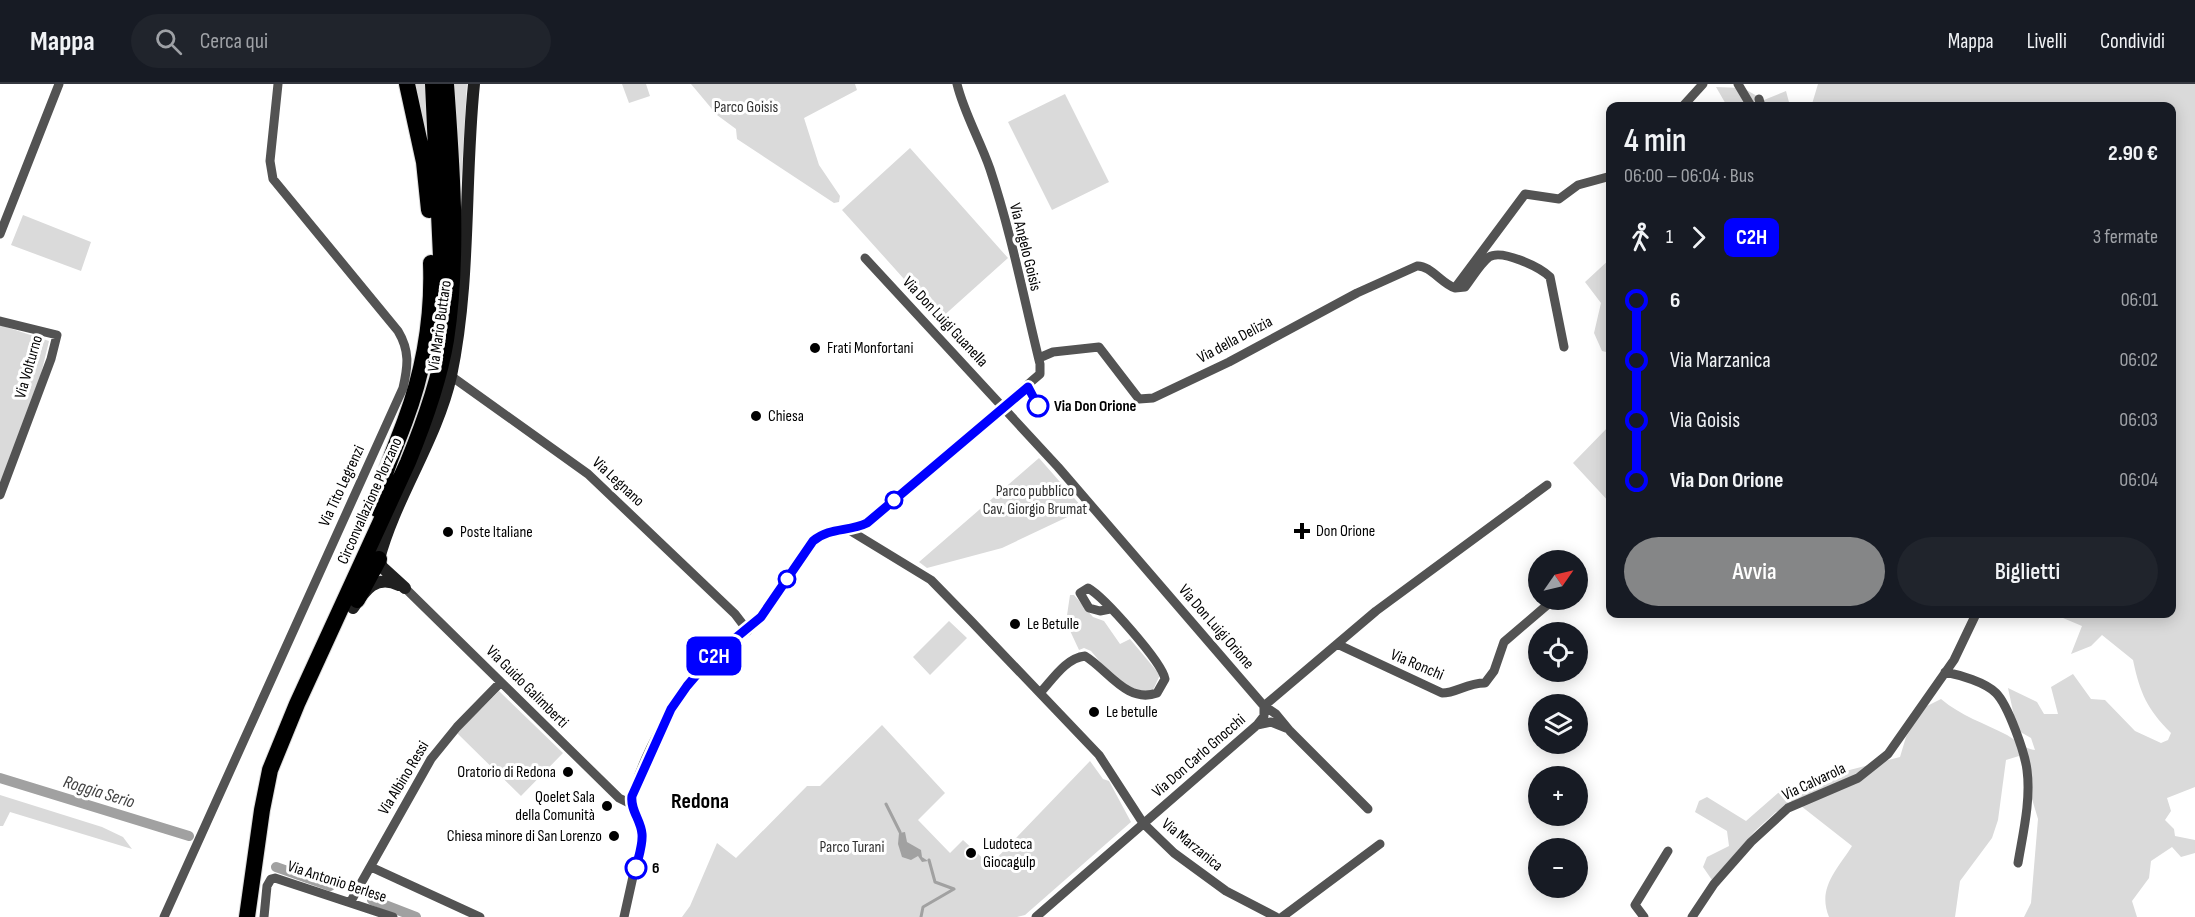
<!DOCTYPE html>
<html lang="it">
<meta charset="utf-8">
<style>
:root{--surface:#171b24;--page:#20242c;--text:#f1f3f6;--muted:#9ea1a6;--line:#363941;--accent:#858687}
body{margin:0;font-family:"Sofia Sans Condensed",sans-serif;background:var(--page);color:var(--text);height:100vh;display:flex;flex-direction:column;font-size:22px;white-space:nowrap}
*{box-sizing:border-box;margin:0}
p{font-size:20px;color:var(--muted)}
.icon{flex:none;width:33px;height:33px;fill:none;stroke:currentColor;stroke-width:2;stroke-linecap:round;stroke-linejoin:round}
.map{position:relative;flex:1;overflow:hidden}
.drawer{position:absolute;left:1606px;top:18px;width:570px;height:516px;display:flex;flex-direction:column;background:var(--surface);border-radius:12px;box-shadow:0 3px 15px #0003}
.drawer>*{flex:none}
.badge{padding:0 12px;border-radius:9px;font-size:21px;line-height:39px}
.needle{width:39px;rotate:56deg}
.buttons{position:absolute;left:1528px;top:466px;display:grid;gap:12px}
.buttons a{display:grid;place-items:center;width:60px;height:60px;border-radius:50%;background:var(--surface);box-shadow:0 3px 15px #0003;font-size:30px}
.map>.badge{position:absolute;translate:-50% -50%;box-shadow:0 0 0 3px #fff}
.legs{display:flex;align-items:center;gap:9px;height:66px;padding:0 18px;font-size:20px}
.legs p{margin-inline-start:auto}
.headline{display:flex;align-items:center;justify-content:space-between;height:102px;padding:0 18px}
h1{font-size:33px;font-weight:600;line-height:45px}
.primary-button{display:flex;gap:12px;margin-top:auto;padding:12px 18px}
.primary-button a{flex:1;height:69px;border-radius:36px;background:var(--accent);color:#fff;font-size:24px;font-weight:600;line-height:69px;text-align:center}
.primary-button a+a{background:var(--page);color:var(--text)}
ul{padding:0 18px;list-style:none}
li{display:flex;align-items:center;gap:21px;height:60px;font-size:22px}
li i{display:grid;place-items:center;width:9px;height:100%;margin:0 8px;background:currentColor}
li i::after{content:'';width:15px;height:15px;margin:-8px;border:4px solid;border-radius:50%;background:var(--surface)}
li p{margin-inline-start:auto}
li:first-child i{background:linear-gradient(#0000 50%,currentColor 0)}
li:last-child i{background:linear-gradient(currentColor 50%,#0000 0)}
header{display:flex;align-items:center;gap:36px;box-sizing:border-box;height:84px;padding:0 30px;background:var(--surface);border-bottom:2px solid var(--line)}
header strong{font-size:28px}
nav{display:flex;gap:33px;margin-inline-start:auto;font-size:21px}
.search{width:420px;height:54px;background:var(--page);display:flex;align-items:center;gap:15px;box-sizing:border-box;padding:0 21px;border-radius:33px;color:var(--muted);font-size:22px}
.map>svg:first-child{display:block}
.green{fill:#dadada}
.water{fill:#a1a1a1}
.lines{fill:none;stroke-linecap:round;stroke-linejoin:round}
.stream{stroke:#a1a1a1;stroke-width:3}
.canal{stroke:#a1a1a1;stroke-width:10}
.highway-casing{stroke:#dbdbdb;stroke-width:18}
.street{stroke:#535353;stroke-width:9}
.secondary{stroke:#202020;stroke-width:12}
.highway{stroke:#000;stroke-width:16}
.line-1-casing{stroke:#fff;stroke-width:14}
.line-1{stroke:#00f;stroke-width:9}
.poi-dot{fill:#000;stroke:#fff;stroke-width:2}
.stop-1-dot{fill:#fff;stroke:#00f;stroke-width:3}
.labels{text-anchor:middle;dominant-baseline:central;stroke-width:6;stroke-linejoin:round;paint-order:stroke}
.park-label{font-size:16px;fill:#313131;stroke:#fff}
.street-label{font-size:16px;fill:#000;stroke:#fff}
.poi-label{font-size:16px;fill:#000;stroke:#fff;text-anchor:start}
.stop-label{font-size:16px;font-weight:bold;fill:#000;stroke:#fff;text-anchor:start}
.water-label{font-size:18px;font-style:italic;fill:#424242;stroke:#fff}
.district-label{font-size:22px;font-weight:bold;fill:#000;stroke:#fff}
</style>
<header>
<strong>Mappa</strong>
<div class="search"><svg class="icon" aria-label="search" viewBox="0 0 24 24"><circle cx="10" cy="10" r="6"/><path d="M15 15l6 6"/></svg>Cerca qui</div>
<nav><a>Mappa</a><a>Livelli</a><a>Condividi</a></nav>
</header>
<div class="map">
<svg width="2195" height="833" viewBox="0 0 2195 833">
<rect width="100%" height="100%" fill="#fff"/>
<path class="green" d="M410,0h18l6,98z
M452,0h15l-6,101h-3z
M622,0h24l4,12 -21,7z
M691,0h164l2,6 -53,28 15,47 21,31 -1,6 -5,1 -97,-64 -1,-10 -19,-14z
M1818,0h377v703l-28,11 4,13 -6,9 9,9 1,7 20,4v13l-14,4 -9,-10 -21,14 -2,17 -17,23 5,16h-113l7,-14 7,-84 -19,-63 -13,4 -8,60 -6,18 -32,43 -5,36h-126c-12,-29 8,-47 23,-71l-51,-40 -25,6 -21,19 -43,49 -9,-13 4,-10 22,-11 -2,-15 -32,-19 4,-11 8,-4 39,24 32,-28 56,-19 66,-17 6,-20 17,-29 18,-9c20,17 43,24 66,36 10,6 17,14 28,15l-4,-12 -14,-8 -9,-42 29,14 7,12h14l-7,-27 22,-13 18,25 14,1 30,31 26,12 7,-3 3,-7c-24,-24 -31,-40 -38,-73l-31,-25 -11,11 -20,8 11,-28 -19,-8 -4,-4h113v-508h-377l17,-2z
M1716,3l27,1 21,12 22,-9 4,15h-63z
M1065,10l44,88 -57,28 -44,-88z
M910,64l98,110 -68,61 -98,-109z
M23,131l68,27 -10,29 -70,-26z
M1611,174v95l-9,-2 -8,-18 7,-30 -16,-21z
M0,241l49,16 -8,33 -41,110z
M1611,340v80l-38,-41z
M1039,374l43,49 -4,5 -76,36 -75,20 -8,-6z
M1070,511h4l19,22 11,4 16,23 10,-5 30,36 -7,15c-23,7 -49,-23 -62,-39l-7,-3 -5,2 -13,-28z
M949,537l18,17 -37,37 -17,-18z
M499,607l64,62 -42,43 -64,-63z
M882,641l63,68 -27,27 32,33 13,-13 27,25 100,-104 13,18 6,2 22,41 -106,93 -8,2h-335l8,-11 27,-63 19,15 71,-72h13z
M0,711l102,32 21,10 9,12 -122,-37 -7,14h-3z"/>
<path class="water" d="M905,748l2,10 14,8 1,7 6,4 -6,1 -4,-6 -7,4 -9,-3 -4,-13 1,-11z"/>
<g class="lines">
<path class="stream" d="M886,720l14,28
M921,833l2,-10 31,-18 -19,-7 -6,-22"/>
<path class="canal" d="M0,694l189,58
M276,783l54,19
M372,816l44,17"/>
<g class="highway-casing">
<path id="highway" d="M407,0l17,78 5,48
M433,0l9,194
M377,425c4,-31 17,-58 28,-88 19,-51 28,-104 26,-158
M357,516l22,-41
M247,833l15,-107 8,-40 27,-66 111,-242c16,-39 31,-80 38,-122 13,-85 6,-171 0,-256"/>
</g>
<path class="street" d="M1738,0l13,22
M1759,15l2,7
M1683,22l20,-22
M0,150l59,-150
M865,174l193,209 206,239 12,8 14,17 78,78
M1455,204l10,-1c7,-9 15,-23 24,-30 13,-8 51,10 61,20l14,70
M0,237l57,14 -6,24 -51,136
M1039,274l14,-6 46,-5 40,52 14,-1 76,-36 128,-69 60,-27c13,-1 25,18 38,22l70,-94 34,5 19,-14 33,-9
M451,292l137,98 147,140 13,17
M849,446l82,50 40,41 128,134 44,68 31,30 52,38 50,26
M405,504l214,210 12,6
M1337,560l105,49c15,0 24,-10 43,-10l9,-12 10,-29 49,-42
M1945,588c15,3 40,10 51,21 12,12 29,60 31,77 4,30 -4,63 -9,93
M1040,609c13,-14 26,-35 45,-37 23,14 42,48 72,37l8,-14c-3,-17 -61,-82 -77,-91l-8,5 9,15 11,3 10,-2
M1264,622l112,-95 171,-126
M1257,641l14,-3 15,6
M631,720c6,-40 50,-120 81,-146 16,-14 35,-24 49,-41 18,-21 37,-66 58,-81 15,-10 32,-5 48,-13l173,-149v-10c-16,-65 -29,-132 -50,-195 -10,-29 -26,-56 -33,-85
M371,783l109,50
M351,817l80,-142 26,-32 43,-44
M164,833l239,-529c5,-22 7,-37 -5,-57l-125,-152 -3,-18 8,-77
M264,833l3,-31 4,-7 4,-1 118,39
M624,833l18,-81 -2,-13 -9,-19
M1036,833l221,-192 7,-9v-10
M1282,833l98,-73
M1644,833l-9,-12 33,-54
M1692,833l22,-33 37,-42 37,-34 70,-30 30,-24 66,-94 22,-46"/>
<path class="secondary" d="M405,504l-23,-21 -3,-8c16,-61 58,-120 72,-183 20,-95 13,-195 23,-292
M353,524c12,-18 23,-34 46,-23"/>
<use href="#highway" class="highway"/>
</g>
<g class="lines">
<g class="line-1-casing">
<path id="line-1" d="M636,784c2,-10 7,-23 6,-34 -1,-14 -12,-24 -10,-38l39,-87 16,-23 23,-27 51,-42 52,-76c17,-14 35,-9 54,-18l161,-136 10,19"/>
</g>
<use href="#line-1" class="line-1"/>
</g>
<g class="poi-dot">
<circle cx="815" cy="264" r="6"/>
<circle cx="756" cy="332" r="6"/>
<path d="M1299 438h6v6h6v6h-6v6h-6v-6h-6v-6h6z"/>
<circle cx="448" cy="448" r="6"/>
<circle cx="1015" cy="540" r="6"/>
<circle cx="1094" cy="628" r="6"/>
<circle cx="568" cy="688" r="6"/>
<circle cx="607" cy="722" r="6"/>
<circle cx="614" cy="752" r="6"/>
<circle cx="971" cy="769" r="6"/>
</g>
<g class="stop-1-dot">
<circle cx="1038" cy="322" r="10"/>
<circle cx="894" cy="416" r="8"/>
<circle cx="787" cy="495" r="8"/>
<circle cx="636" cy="784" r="10"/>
</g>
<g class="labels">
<g class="park-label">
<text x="746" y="23">Parco Goisis</text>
<text x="1035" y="407">Parco pubblico<tspan x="1035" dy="18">Cav. Giorgio Brumat</tspan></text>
<text x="852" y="763">Parco Turani</text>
</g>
<g class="street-label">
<text transform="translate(1025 163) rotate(76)">Via Angelo Goisis</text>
<text transform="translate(945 238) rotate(47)">Via Don Luigi Guanella</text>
<text transform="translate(440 242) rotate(-82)">Via Mario Buttaro</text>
<text transform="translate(1235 256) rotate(-28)">Via della Delizia</text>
<text transform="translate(29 283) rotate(-74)">Via Volturno</text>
<text transform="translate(618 398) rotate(43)">Via Legnano</text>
<text transform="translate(342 402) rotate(-65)">Via Tito Legrenzi</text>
<text transform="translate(370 417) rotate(-66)">Circonvallazione Plorzano</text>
<text transform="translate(1216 543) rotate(49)">Via Don Luigi Orione</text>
<text transform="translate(1417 581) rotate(23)">Via Ronchi</text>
<text transform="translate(527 603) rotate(45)">Via Guido Galimberti</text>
<text transform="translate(1199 672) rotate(-41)">Via Don Carlo Gnocchi</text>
<text transform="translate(404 694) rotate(-59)">Via Albino Ressi</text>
<text transform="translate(1814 698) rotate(-25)">Via Calvarola</text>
<text transform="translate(1192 761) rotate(39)">Via Marzanica</text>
<text transform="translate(337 798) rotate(18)">Via Antonio Berlese</text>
</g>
<g class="poi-label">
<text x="827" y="264">Frati Monfortani</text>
<text x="768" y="332">Chiesa</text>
<text x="1316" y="447">Don Orione</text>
<text x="460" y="448">Poste Italiane</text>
<text x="1027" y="540">Le Betulle</text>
<text x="1106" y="628">Le betulle</text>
<text x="556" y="688" text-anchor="end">Oratorio di Redona</text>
<text x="595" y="713" text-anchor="end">Qoelet Sala<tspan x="595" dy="18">della Comunità</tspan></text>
<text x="602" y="752" text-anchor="end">Chiesa minore di San Lorenzo</text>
<text x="983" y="760">Ludoteca<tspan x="983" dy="18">Giocagulp</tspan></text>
</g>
<g class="stop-label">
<text x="1054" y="322">Via Don Orione</text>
<text x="652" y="784">6</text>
</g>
<g class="water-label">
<text transform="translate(99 708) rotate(17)">Roggia Serio</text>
</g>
<g class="district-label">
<text x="700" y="717">Redona</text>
</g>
</g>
</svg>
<div class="buttons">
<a><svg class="needle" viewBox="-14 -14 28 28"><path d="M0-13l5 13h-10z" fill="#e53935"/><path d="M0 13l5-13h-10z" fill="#9ea1a6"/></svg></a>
<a><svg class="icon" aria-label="locate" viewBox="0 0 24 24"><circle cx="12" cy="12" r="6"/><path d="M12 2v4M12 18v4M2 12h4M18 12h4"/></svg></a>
<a><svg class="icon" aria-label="layers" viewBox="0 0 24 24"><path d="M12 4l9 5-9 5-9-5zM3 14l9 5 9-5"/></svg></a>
<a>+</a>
<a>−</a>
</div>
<b class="badge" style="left:714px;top:572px;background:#00f;color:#fff">C2H</b>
<section class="drawer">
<div class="headline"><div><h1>4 min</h1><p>06:00 – 06:04 · Bus</p></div><b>2.90 €</b></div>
<div class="legs"><svg class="icon" aria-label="walk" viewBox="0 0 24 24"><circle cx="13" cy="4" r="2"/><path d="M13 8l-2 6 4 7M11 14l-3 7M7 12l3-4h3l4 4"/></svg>1<svg class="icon" aria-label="forward" viewBox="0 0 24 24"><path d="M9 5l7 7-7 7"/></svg><b class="badge" style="background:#00f;color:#fff">C2H</b><p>3 fermate</p></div>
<ul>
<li><i style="color:#00f"></i><b>6</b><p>06:01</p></li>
<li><i style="color:#00f"></i><span>Via Marzanica</span><p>06:02</p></li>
<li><i style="color:#00f"></i><span>Via Goisis</span><p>06:03</p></li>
<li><i style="color:#00f"></i><b>Via Don Orione</b><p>06:04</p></li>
</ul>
<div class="primary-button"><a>Avvia</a><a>Biglietti</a></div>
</section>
</div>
